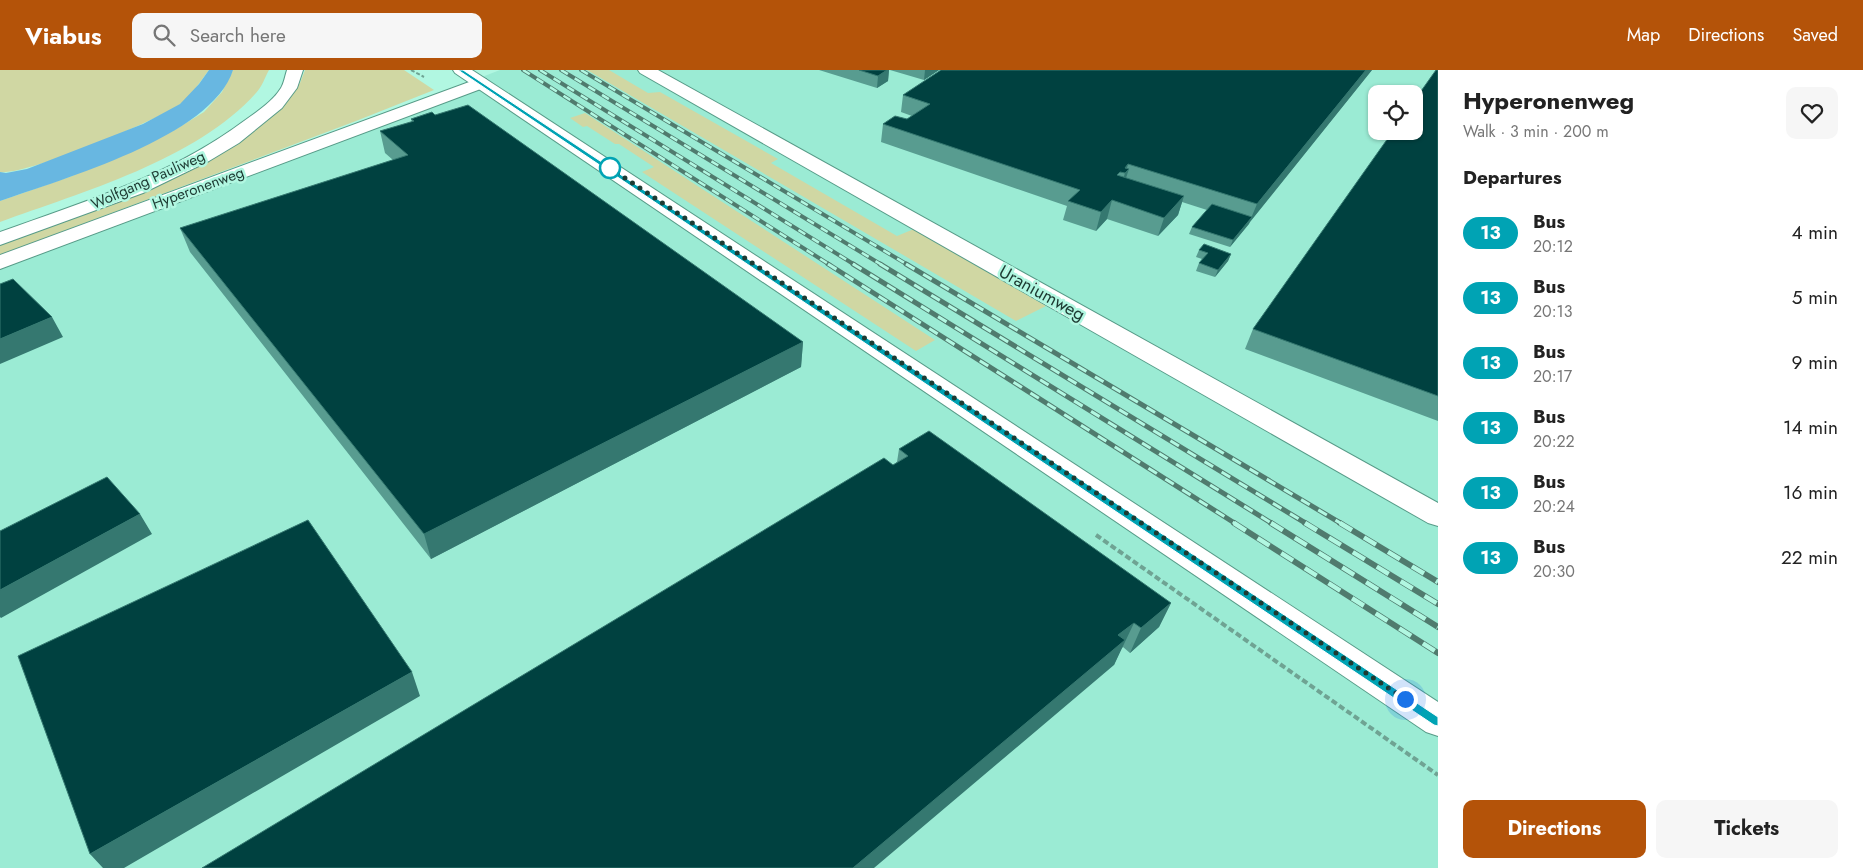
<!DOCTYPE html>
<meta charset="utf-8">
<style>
:root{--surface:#fff;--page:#f6f6f6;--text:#222;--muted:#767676;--accent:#b45309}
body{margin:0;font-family:Jost,sans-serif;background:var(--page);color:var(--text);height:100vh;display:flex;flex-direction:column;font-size:19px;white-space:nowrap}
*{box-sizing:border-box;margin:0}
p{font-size:16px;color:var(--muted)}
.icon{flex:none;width:28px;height:28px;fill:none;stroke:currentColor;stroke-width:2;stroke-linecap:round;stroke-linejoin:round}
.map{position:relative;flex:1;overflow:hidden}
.sheet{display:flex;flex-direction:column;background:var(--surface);width:425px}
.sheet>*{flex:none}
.badge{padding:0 10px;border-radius:16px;font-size:18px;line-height:32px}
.fabs{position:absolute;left:1368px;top:15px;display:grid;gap:10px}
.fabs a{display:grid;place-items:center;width:55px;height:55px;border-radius:10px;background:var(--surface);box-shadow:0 1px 4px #0004;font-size:25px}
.you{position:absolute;width:25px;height:25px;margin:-12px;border:4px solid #fff;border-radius:50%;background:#1a73e8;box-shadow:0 0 0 8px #1a73e833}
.map>.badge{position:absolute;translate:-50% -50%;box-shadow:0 0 0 2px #fff}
h2{padding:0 25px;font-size:19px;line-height:45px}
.round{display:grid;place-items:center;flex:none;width:52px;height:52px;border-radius:10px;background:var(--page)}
.summary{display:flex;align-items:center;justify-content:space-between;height:85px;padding:0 25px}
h1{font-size:24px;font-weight:700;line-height:38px}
.primary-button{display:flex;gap:10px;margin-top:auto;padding:10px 25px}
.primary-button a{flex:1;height:58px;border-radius:10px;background:var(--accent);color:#fff;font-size:20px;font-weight:700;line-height:58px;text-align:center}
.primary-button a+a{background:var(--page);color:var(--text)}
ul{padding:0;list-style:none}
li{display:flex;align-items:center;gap:15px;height:65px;padding:0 25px}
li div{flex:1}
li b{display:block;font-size:19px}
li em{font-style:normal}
li .badge{min-width:55px;font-weight:700;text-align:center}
header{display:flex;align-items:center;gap:30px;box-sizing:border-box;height:70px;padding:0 25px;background:var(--accent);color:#fff}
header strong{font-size:24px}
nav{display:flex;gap:28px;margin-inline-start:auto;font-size:18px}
.search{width:350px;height:45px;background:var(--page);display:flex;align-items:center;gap:12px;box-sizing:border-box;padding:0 18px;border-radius:10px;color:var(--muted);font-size:19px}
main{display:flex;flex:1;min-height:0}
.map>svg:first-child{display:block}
.built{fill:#9bebd4;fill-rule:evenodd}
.green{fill:#d0d7a3}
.water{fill:#68b7e1}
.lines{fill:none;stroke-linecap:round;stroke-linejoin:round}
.minor-casing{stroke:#579b88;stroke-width:2}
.tertiary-casing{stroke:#579b88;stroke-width:2}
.secondary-casing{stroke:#579b88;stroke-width:2}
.path-far1{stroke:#6fa393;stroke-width:2;stroke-dasharray:4 2;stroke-linecap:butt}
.path{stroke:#6fa393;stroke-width:4;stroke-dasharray:6 3;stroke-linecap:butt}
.minor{fill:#fff;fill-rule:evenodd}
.tertiary{fill:#fff;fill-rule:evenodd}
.secondary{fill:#fff;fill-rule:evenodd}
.rail-far2-casing{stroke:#507b6e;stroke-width:4}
.rail-far1-casing{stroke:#507b6e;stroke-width:5}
.rail-casing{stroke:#507b6e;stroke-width:6}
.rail-far2{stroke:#b1f7e1;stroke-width:2.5;stroke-dasharray:8;stroke-linecap:butt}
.rail-far1{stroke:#b1f7e1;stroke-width:3;stroke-dasharray:10;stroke-linecap:butt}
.rail{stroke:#b1f7e1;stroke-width:4.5;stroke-dasharray:14;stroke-linecap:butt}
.wall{fill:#589c90}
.shaded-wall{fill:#357870}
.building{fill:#004140;stroke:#357870}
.line{fill:#00a3b4;stroke:#fff}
.walk{stroke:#1d3a32;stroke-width:5;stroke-dasharray:0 9}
.stop-dot{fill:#fff;stroke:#00a3b4;stroke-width:2.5}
.labels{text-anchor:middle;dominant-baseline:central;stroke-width:5;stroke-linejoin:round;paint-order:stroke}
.far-street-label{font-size:15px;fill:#1d3a32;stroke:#b1f7e1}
.street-label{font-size:18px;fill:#1d3a32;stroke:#b1f7e1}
</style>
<header>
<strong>Viabus</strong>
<div class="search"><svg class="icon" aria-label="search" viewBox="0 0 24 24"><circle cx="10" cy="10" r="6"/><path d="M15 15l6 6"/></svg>Search here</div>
<nav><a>Map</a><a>Directions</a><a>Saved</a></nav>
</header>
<main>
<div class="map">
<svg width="1438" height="798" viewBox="0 0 1438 798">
<rect width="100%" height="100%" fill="#b1f7e1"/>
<path class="built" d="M500,0h938v798h-1438v-605zM1376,24h38v37h-38z"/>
<path class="green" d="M0,0h209c-9,12 -18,26 -30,35 -24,16 -154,71 -179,67z
M233,0h36c-4,7 -7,17 -13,23 -60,67 -174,99 -256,129v-21l72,-25 101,-45 31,-19 18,-20z
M305,0h99l30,20 -78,31 -356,134v-12l117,-43 167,-96 16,-21z
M587,0h22l39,23 12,-1 118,67 -7,4 126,73 17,-7 132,77 -30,15z
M585,43l350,227 -19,11 -274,-179 12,-5 -35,-23h-4l-28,-18 -4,1 -13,-9z"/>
<path class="water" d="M209,0h24c-21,67 -171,109 -233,131v-29l6,1 21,-4 116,-45 37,-20 19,-20z"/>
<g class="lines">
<g class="minor-casing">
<path id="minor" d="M638,0h20l780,433v23l-10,-3 -788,-450z
M480,8l6,1 2,4 -2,4 -486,182v-14z"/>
</g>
<g class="tertiary-casing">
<path id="tertiary" d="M453,0h19l966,632v34l-12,-4 -971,-659z"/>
</g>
<g class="secondary-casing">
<path id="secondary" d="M287,0h16l-6,18 -15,20 -43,35 -30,18 -66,32 -143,52v-13c84,-30 172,-57 244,-111 13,-9 29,-20 37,-33 3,-5 4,-12 6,-18z"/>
</g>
<path class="path-far1" d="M411,0l13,7"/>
<path class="path" d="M1096,465l342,240"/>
<use href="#minor" class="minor"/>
<use href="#tertiary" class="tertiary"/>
<use href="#secondary" class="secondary"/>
<g class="rail-far2-casing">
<path id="rail-far2" d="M523,0l307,195
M540,0l315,195
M561,0l321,195
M581,0l327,195"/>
</g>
<g class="rail-far1-casing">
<path id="rail-far1" d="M828,194l408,260
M853,194l420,260
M880,194l427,260
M906,194l436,260"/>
</g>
<g class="rail-casing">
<path id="rail" d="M1234,453l204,130
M1271,453l167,104
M1305,453l133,81
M1340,453l98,59"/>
</g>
<use href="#rail-far2" class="rail-far2"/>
<use href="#rail-far1" class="rail-far1"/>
<use href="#rail" class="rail"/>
</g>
<path class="wall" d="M819,0h70l-1,11 -11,7z
M890,0h49l-15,10z
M1372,0l-142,177 -41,-13 3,-7 15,-17 -25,-8 -4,13 -20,21 -51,-17 -11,12 -33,-11 4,-14 -186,-64 2,-18 24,-5 5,-3 -11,-4 2,-17z
M1438,0v351l-193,-72 8,-20z
M411,49l392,223 -2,25 -370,192 -241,-307 -10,-24 213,-68 -8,-7 -5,-22 32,-9z
M1199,180l32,4 -3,7 -13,16 -19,-6 3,-8 3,-4 -6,-2z
M899,379l272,154 -12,24 -29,26 -7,-6 -2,2 -7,16 -221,-200 4,-3z"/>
<path class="shaded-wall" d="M887,0h2l-1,11 -11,7 1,-12z
M925,0h14l-15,10z
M1366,0h6l-123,153 8,-19z
M1128,94l-2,8 3,-3 -6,18 -4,5 6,-19v-5z
M1184,126l-6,19 -20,21 6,-18z
M1112,130l-5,19 -11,12 5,-19z
M1252,147l-3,7 -19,23 3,-7z
M1231,184l-3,7 -13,16 3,-7z
M52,247l11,20 -63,27v-25z
M803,272l-2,25 -370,192 -7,-25z
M140,444l12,20 -151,84 -1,-1v-27z
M1171,533l-12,24 -29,26 11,-25z
M1134,553l-20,42 -240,203h-21l265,-233z
M412,602l8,24 -296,172h-21l-13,-14z"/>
<path class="building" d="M859,0h28l-9,6z
M941,0h425l-109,134 -129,-40 -3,4 4,1 -4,4 -5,-1 -3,3 67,21 -20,22 -52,-18 -11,12 -33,-11 12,-11 -197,-66 12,-8 12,3 23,-15 -27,-9z
M1436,0h2v326l-185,-67 140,-198h21v-30z
M468,35l335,237 -379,192 -244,-306 228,-73 -28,-24 34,-10 -3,-2 21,-7 3,3z
M1212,134l40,13 -19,23 -41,-13z
M1204,174l27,10 -13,16 -19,-7 9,-10 -9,-3z
M13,209l39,38 -52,22v-55z
M929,361l242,172 -30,25 -7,-5 -16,12 7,5 -272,228h-651l682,-410 9,7 15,-9 -9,-7z
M107,407l33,37 -140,76v-59z
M308,450l104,152 -322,182 -72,-198z"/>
<path class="line" d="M458,0h5l975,647v9l-4,-1z"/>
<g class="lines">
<path class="walk" d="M610,98l795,531"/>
</g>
<circle class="stop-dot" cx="610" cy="98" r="10"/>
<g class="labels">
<g class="far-street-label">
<text transform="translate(148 110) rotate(-24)">Wolfgang Pauliweg</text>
<text transform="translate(198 118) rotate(-20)">Hyperonenweg</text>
</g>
<g class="street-label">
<text transform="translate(1042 223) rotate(29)">Uraniumweg</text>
</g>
</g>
</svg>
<div class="fabs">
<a><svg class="icon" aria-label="locate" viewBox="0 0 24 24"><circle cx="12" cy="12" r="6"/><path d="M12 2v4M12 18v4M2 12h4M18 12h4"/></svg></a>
</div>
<div class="you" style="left:1405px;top:629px"></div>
</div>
<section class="sheet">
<div class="summary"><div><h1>Hyperonenweg</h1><p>Walk · 3 min · 200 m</p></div><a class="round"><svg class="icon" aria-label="heart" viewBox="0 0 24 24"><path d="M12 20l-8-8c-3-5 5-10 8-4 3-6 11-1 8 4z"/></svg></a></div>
<h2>Departures</h2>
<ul>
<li><span class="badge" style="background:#00a3b4;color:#fff">13</span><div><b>Bus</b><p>20:12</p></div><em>4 min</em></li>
<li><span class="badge" style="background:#00a3b4;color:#fff">13</span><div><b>Bus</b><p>20:13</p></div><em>5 min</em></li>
<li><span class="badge" style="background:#00a3b4;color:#fff">13</span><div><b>Bus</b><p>20:17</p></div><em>9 min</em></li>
<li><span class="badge" style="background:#00a3b4;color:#fff">13</span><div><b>Bus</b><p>20:22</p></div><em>14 min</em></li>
<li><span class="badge" style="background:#00a3b4;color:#fff">13</span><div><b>Bus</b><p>20:24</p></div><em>16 min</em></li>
<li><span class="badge" style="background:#00a3b4;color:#fff">13</span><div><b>Bus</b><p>20:30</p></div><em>22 min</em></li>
</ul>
<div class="primary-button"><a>Directions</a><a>Tickets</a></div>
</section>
</main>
